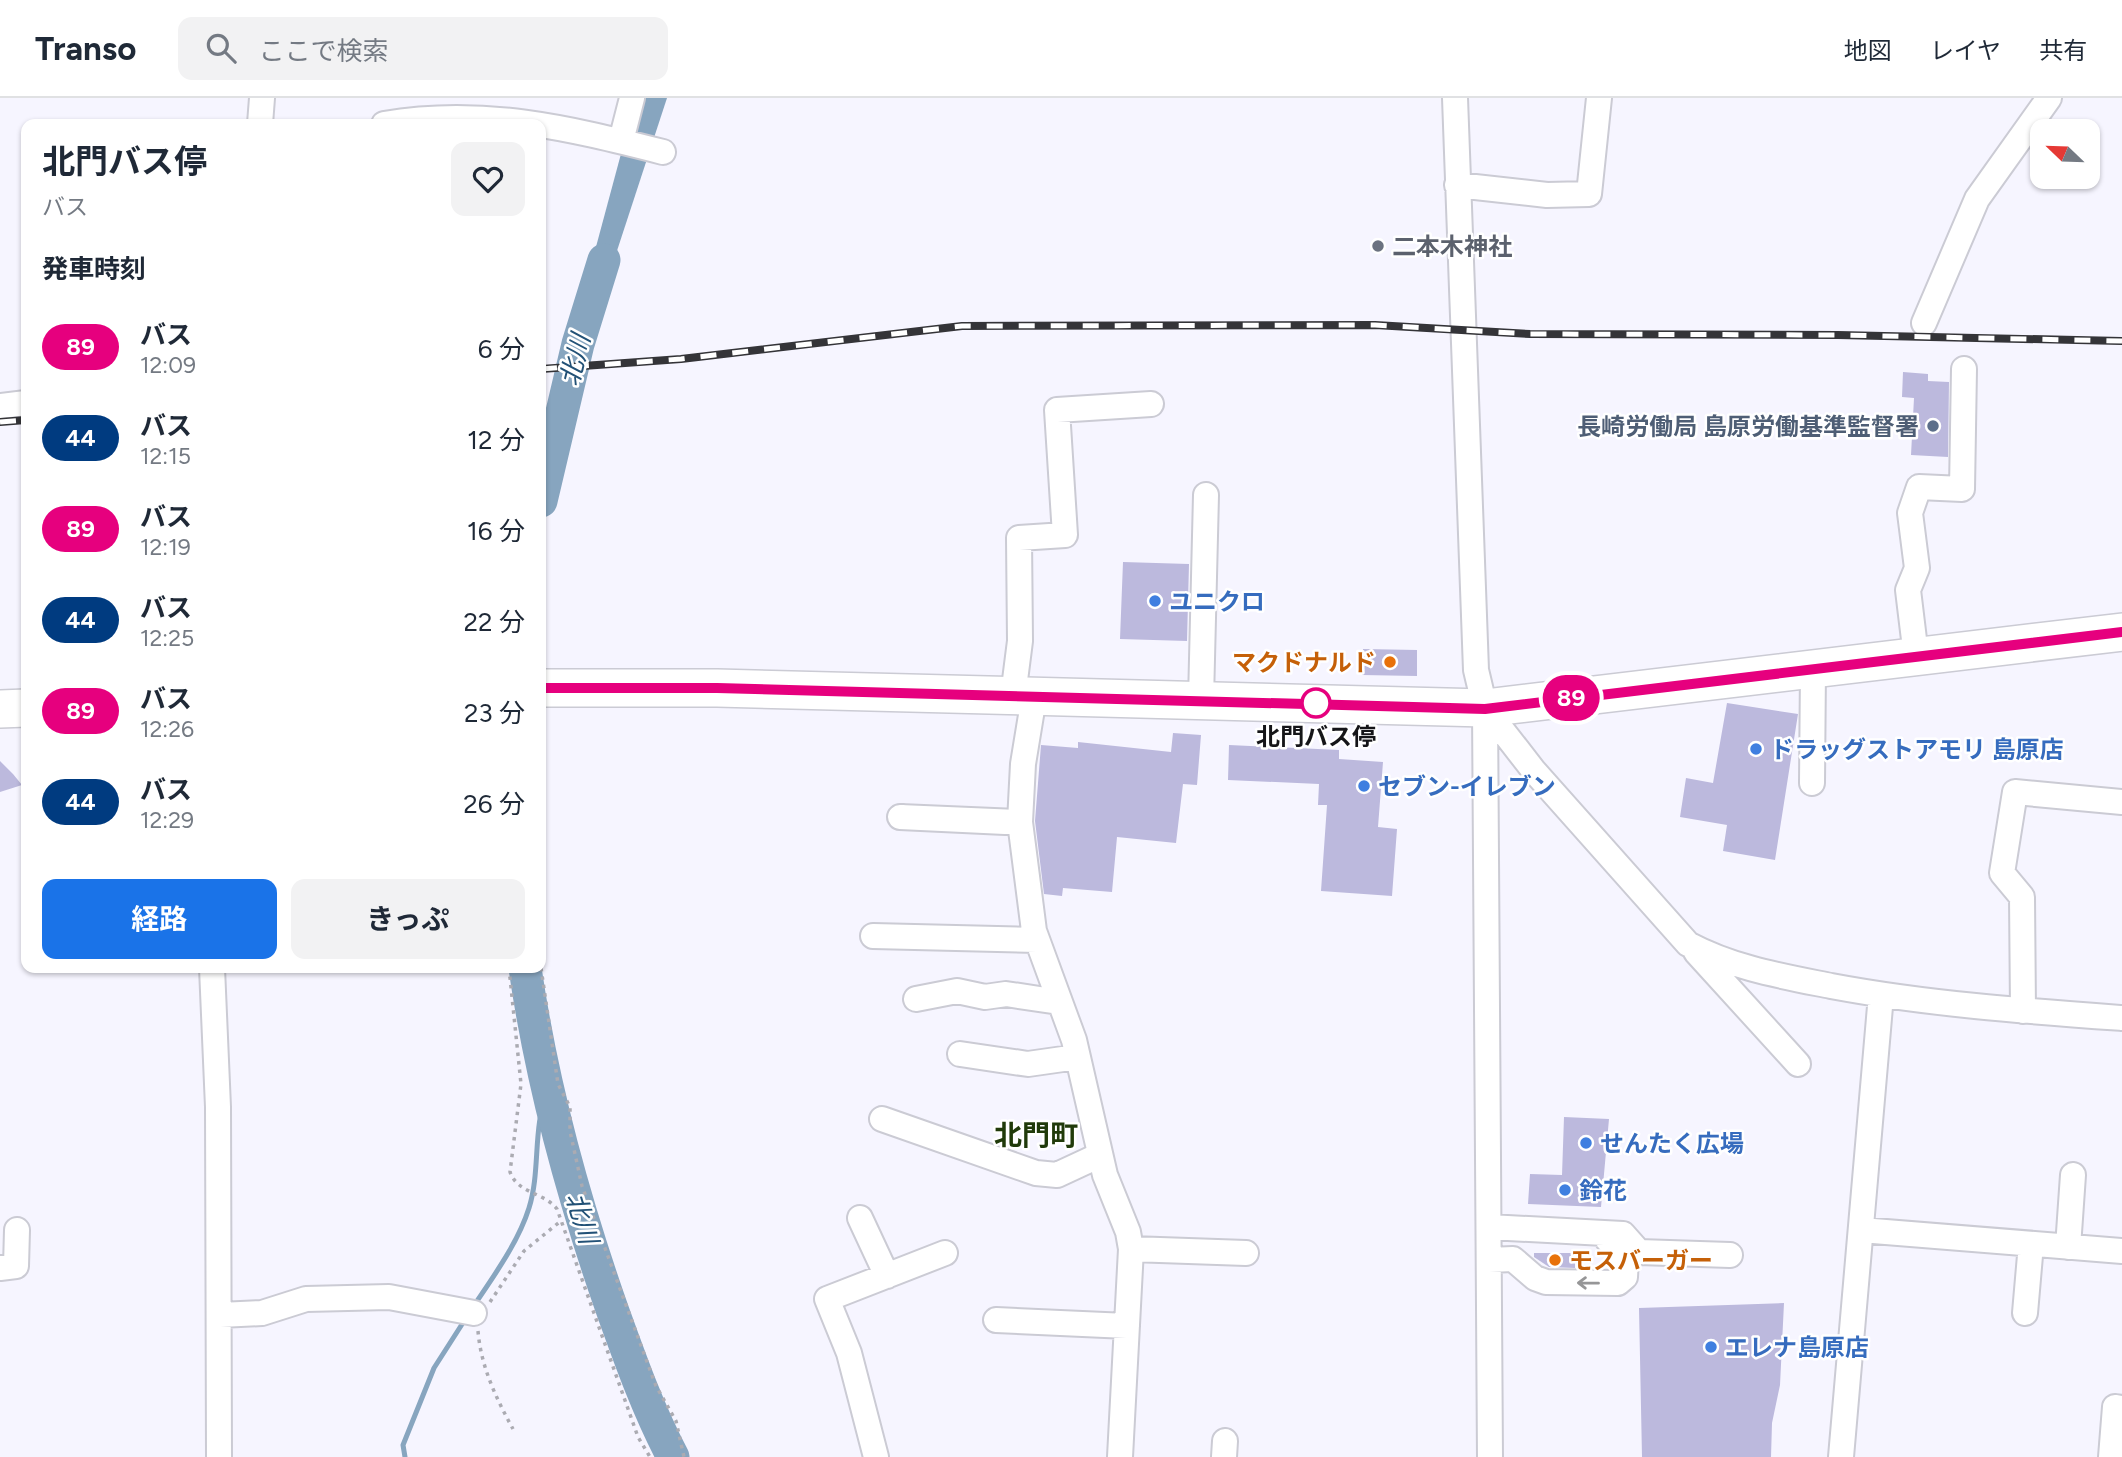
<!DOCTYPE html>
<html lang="ja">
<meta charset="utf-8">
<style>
:root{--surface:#fff;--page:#f2f2f3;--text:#1f2937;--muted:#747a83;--line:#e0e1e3;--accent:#1a73e8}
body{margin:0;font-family:Figtree,"Noto Sans JP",sans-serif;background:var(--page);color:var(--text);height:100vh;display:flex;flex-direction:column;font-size:26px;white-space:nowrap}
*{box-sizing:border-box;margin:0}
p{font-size:23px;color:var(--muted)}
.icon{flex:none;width:38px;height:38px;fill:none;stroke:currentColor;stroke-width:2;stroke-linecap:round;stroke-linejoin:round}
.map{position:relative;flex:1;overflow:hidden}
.drawer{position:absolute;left:21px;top:21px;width:525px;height:854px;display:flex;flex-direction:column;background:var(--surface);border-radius:14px;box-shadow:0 2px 5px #0004}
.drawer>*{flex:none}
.badge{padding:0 14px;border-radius:23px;font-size:24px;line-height:46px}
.needle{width:46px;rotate:293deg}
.tools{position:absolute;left:2030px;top:21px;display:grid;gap:14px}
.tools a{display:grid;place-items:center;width:70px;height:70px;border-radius:14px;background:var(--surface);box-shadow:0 2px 5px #0004;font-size:35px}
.map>.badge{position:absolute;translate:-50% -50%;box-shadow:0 0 0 4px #fff}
h2{padding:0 21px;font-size:26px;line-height:63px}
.round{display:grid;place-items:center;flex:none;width:74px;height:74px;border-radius:14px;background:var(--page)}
.overview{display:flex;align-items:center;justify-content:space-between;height:119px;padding:0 21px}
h1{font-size:33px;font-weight:700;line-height:52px}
.primary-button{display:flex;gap:14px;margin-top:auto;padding:14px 21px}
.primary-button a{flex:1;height:80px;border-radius:14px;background:var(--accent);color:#fff;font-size:28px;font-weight:700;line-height:80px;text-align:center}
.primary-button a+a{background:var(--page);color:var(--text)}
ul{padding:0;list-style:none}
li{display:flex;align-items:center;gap:21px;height:91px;padding:0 21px}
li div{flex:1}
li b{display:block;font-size:26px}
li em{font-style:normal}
li .badge{min-width:77px;font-weight:700;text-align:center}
header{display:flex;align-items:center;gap:42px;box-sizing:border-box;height:98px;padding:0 35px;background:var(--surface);border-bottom:2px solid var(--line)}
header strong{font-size:33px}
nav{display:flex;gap:38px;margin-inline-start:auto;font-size:24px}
.search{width:490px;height:63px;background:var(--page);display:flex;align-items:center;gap:18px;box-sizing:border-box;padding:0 24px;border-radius:14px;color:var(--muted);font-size:26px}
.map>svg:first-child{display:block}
.water{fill:#87a5bf}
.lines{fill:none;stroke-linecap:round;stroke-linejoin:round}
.stream{stroke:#87a5bf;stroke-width:5}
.river{stroke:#87a5bf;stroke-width:33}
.building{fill:#bcb9dd}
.minor-casing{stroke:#cbcbd4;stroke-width:28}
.highway-casing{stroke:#cbcbd4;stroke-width:40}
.path{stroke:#ababb2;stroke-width:3.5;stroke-dasharray:3.5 5;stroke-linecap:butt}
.minor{stroke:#fff;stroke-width:24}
.highway{stroke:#fff;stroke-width:37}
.rail-casing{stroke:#343438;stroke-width:8}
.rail{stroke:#fff;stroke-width:5;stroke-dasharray:16;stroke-linecap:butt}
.oneway{stroke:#969697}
.line-casing{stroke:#fff;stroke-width:16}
.line{stroke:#e6007e;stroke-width:10}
.worship-dot{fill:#6b7280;stroke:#fff;stroke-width:2.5}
.service-dot{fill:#5c6f8a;stroke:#fff;stroke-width:2.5}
.shop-dot{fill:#3f7fe0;stroke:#fff;stroke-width:2.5}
.food-dot{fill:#e8710a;stroke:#fff;stroke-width:2.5}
.stop-dot{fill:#fff;stroke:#e6007e;stroke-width:3.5}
.labels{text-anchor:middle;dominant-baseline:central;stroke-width:5;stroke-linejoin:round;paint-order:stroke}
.worship-label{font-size:24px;font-weight:bold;fill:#5b616d;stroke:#fff;text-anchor:start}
.service-label{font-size:24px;font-weight:bold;fill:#4e5e75;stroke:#fff;text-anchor:end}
.shop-label{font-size:24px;font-weight:bold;fill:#366cbe;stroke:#fff;text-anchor:start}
.food-label{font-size:24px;font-weight:bold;fill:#c56008;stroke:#fff;text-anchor:end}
.stop-label{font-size:24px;font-weight:bold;fill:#151518;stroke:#fff}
.water-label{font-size:26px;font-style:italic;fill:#225176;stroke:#fff}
.quarter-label{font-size:28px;font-weight:bold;fill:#203a0a;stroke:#fff}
</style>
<header>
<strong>Transo</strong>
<div class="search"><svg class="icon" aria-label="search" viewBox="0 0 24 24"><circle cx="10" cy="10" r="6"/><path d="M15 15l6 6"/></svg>ここで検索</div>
<nav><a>地図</a><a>レイヤ</a><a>共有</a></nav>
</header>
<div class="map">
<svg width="2122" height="1359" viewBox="0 0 2122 1359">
<rect width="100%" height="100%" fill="#f6f5ff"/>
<path class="water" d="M636,0h31l-54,165 -20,-5z"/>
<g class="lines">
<path class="stream" d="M473,1209c20,-30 45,-64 56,-99 12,-38 3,-81 19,-117
M405,1359l-2,-12 31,-77 32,-50"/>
<path class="river" d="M541,403l37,-157 26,-84
M525,870c17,117 48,230 87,341 18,50 36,101 61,148"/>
</g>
<path class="building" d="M1903,274l25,2v7l21,1 -1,75 -37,-2 3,-57 -12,-1z
M1123,464l66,2 -2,77 -67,-2z
M1363,551l54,1v26l-55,-1z
M1727,605l71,11 -23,146 -52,-9 4,-26 -47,-8 6,-39 27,5z
M1173,635l28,2 -4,50 -14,-1 -7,59 -59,-6 -5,55 -49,-4 -1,8 -18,-2 -9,-73 6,-76 37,3v-6l93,10z
M1229,647l110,5v9l44,3 -5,65 19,2 -5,67 -71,-5 6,-86h-9l1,-21 -91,-4z
M0,663l13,13 9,11 -22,7z
M1564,1019l45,2 -8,88 -73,-3 2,-30 32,1z
M1534,1155h41v15l-26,-1 -15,-10z
M1784,1205l-4,82 -8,38 -1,34h-129l-3,-149z"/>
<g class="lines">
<g class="minor-casing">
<path id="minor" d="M1455,0l21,572 9,38 5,749
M260,26l2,-26
M384,26c98,-17 185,4 279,28
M621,43l11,-43
M1457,87l90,10 42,-1 10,-96
M1924,225l53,-124 72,-101
M0,308l26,-3
M1916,558l-8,-66 9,-22 -7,-55 9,-26 43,2 2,-120
M1013,598l7,-55 -1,-103 46,-3 -8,-125 94,-6
M1034,599l-11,67 -3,58 14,109 40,109 31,135 23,57 3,17 -11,208
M1201,602l5,-205
M1485,610l49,63 154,173c45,24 93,32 143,42 96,18 194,25 291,32
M1812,685l1,-114
M900,719l120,5h-15z
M873,838l164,4
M1696,854l102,112
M212,870l6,139 1,350
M916,901l41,-8 28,6 21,-3 53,8
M2023,913l-1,-114 -20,-24 13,-81 107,10
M960,956l68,10 49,-7
M882,1021l154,54 21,2 43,-20
M860,1120l27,58
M1489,1129l134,7 16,18 91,3
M1861,1132l261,21
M2068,1149l5,-72
M1131,1151l115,4
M1489,1162l24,-1 22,19 11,4 72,1 7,-6 1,-17 -19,-21
M0,1170l16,-2 1,-36
M2025,1215l6,-69
M220,1217l42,-2 44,-14 83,-2 85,16
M996,1222l131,6
M876,1359l-27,-104 -22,-54 118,-46
M1224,1359l1,-16
M1841,1359l40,-462
M2111,1359l4,-50 7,1"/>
</g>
<g class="highway-casing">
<path id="highway" d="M541,590h176l768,20 637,-76
M0,611l26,-1"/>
</g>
<path class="path" d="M509,870l12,116 -11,88c8,22 34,20 47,37l81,228 12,20
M541,870l17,116 12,23v24l12,55 74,200 20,35 8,36
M490,1204l34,-51 38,-31
M478,1233c3,36 18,67 35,98"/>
<use href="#minor" class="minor"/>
<use href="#highway" class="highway"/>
<g class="rail-casing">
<path id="rail" d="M541,271l140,-10 281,-33 413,-1 155,9 308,1 284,6
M0,324l26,-2"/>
</g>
<use href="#rail" class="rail"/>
</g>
<defs><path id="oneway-shaft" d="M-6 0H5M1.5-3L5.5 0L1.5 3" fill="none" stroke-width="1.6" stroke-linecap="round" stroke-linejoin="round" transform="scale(1.75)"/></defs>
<use class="oneway" href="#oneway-shaft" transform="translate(1588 1185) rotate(-179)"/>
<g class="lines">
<g class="line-casing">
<path id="line" d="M541,590h176l768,21 637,-77"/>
</g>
<use href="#line" class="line"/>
</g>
<circle class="worship-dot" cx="1378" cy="148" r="7"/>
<circle class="service-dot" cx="1933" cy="328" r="7"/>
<g class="shop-dot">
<circle cx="1155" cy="503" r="7"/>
<circle cx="1756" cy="651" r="7"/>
<circle cx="1364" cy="688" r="7"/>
<circle cx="1586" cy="1045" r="7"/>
<circle cx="1565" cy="1092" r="7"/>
<circle cx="1711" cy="1249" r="7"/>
</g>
<g class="food-dot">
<circle cx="1390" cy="564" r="7"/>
<circle cx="1555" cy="1162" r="7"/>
</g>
<circle class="stop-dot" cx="1316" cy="605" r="14"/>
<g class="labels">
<g class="worship-label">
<text x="1392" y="148">二本木神社</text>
</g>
<g class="service-label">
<text x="1919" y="328">長崎労働局 島原労働基準監督署</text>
</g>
<g class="shop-label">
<text x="1169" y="503">ユニクロ</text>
<text x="1770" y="651">ドラッグストアモリ 島原店</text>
<text x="1378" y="688">セブン-イレブン</text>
<text x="1600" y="1045">せんたく広場</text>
<text x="1579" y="1092">鈴花</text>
<text x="1725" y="1249">エレナ島原店</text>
</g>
<g class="food-label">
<text x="1376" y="564">マクドナルド</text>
<text x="1569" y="1162" text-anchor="start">モスバーガー</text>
</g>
<g class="stop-label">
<text x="1316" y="638">北門バス停</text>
</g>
<g class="water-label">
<text transform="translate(575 262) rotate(-76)">北川</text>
<text transform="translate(582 1120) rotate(73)">北川</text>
</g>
<g class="quarter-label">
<text x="1036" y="1037">北門町</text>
</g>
</g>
</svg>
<div class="tools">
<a><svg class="needle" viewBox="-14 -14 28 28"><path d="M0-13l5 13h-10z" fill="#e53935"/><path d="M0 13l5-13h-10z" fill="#747a83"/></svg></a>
</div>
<b class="badge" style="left:1571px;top:600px;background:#e6007e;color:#fff">89</b>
<section class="drawer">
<div class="overview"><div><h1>北門バス停</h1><p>バス</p></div><a class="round"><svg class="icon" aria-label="heart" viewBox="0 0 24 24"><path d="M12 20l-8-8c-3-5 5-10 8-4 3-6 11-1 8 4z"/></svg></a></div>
<h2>発車時刻</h2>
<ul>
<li><span class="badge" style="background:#e6007e;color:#fff">89</span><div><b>バス</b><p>12:09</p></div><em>6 分</em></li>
<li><span class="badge" style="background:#003b80;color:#fff">44</span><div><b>バス</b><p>12:15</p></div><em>12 分</em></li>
<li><span class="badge" style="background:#e6007e;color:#fff">89</span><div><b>バス</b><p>12:19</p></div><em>16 分</em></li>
<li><span class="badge" style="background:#003b80;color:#fff">44</span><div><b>バス</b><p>12:25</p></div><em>22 分</em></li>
<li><span class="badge" style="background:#e6007e;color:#fff">89</span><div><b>バス</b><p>12:26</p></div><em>23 分</em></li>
<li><span class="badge" style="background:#003b80;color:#fff">44</span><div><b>バス</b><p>12:29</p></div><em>26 分</em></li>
</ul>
<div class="primary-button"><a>経路</a><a>きっぷ</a></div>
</section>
</div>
